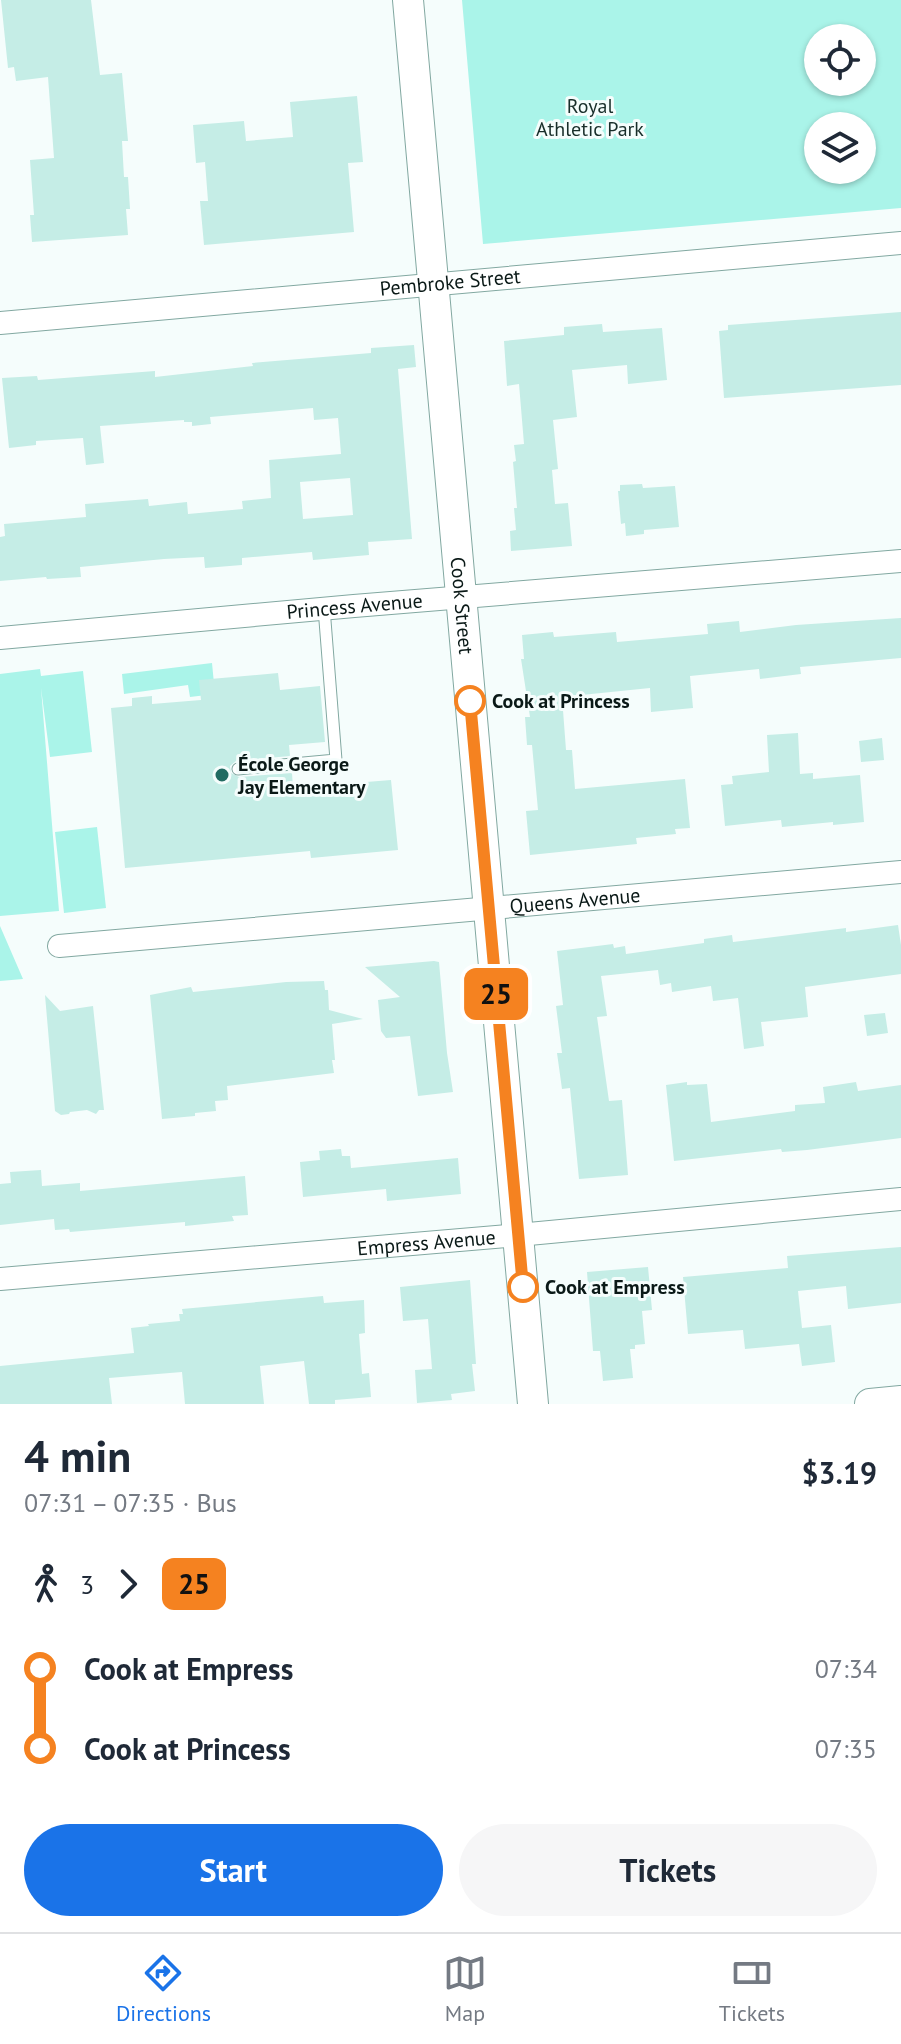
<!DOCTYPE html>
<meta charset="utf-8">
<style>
:root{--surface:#fff;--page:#f6f6f7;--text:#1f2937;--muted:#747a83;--line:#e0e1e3;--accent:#1a73e8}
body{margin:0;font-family:"PT Sans",sans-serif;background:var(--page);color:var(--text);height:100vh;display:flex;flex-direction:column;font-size:30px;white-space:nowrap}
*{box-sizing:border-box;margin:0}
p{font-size:26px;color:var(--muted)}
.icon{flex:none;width:44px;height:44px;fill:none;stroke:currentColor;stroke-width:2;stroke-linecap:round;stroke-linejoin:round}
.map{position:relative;height:1404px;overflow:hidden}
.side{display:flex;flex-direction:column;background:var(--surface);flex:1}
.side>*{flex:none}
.badge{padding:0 16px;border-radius:12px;font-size:28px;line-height:52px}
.fabs{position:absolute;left:804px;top:24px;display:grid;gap:16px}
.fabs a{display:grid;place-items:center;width:72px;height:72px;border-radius:50%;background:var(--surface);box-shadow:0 2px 6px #0004;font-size:40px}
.map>.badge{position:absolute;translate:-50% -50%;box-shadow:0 0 0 4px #fff}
.legs{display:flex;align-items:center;gap:12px;height:88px;padding:0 24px;font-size:26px}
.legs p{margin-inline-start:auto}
.head{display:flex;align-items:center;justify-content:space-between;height:136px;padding:0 24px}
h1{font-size:44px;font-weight:600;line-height:60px}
.button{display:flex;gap:16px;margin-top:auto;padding:16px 24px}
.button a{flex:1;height:92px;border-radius:48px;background:var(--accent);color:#fff;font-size:32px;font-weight:600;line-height:92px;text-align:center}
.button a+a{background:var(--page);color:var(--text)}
ul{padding:0 24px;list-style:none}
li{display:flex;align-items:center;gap:28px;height:80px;font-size:30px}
li i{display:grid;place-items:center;width:12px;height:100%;margin:0 10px;background:currentColor}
li i::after{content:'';width:20px;height:20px;margin:-10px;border:6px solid;border-radius:50%;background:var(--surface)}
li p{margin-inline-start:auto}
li:first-child i{background:linear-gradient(#0000 50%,currentColor 0)}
li:last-child i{background:linear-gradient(currentColor 50%,#0000 0)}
.dock{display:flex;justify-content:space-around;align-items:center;height:112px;border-top:2px solid var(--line);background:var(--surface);font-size:22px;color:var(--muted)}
.dock a{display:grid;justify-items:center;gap:4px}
.dock .current{color:var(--accent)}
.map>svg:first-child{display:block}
.green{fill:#aaf4e9;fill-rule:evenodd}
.building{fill:#c5ede6;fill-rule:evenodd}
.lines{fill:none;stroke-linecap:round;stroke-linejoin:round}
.service-casing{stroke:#82a8a1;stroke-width:13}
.minor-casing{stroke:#82a8a1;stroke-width:24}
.secondary-casing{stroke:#82a8a1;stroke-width:32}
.service{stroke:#fff;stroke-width:11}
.minor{stroke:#fff;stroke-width:22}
.secondary{stroke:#fff;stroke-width:30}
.line-1-casing{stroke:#fff;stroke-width:18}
.line-1{stroke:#f58220;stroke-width:12}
.stop-1-dot{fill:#fff;stroke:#f58220;stroke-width:4}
.poi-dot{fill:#226b62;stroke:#f5fdfc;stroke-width:3}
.labels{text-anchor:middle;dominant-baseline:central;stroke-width:6;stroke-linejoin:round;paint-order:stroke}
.park-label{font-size:20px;fill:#182e2a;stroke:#f5fdfc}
.street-label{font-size:20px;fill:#0a1917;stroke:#f5fdfc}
.stop-label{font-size:20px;font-weight:bold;fill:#0a1917;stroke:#f5fdfc;text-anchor:start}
.poi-label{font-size:20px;font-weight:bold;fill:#0a1917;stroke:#f5fdfc;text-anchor:start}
</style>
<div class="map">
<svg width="901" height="1404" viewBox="0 0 901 1404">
<rect width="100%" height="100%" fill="#f5fdfc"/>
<path class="green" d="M462,0h439v208l-418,36zM818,38h44v44h-44zM818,126h44v44h-44z
M212,663l3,31 -25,3 -2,-12 -64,9 -2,-20z
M40,669l1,7 42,-5 9,81 -42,5 -9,-69 18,223 -59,5v-242z
M97,827l9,81 -42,5 -9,-81z
M0,926l23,53 -23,2z"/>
<path class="building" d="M1,0h90l9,75 22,-2 6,68h-6l2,36h4l2,32h-4l2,26 -96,7 -2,-27h4l-4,-55 24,-2 -6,-81 -32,4 -2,-14 -6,1z
M357,96l6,66 -15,1 6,69 -150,13 -4,-44h8l-3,-39 -9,1 -3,-38 51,-4 2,20 47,-4 -3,-35z
M901,312v73l-177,13 -5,-67 9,-1v-5z
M602,324l1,8 59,-4 5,52 -39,4 -1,-19 -55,5 5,47 -24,3 5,49 -6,1 3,34 13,-1 4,43 -61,5 -1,-20 6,-1 -2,-22h3l-4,-46 3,-1 -2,-16 10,-1 -5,-60 -12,2 -3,-45 60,-6v-8z
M414,345l2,22 -18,2 14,170 -44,3 1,13 -56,5 -1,-8 -70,6v7l-37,3 -1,-11 -40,2 -84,8 1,10 -34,2 -1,-2 -46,4v-44l5,-1 -1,-12 82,-7 -1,-13 63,-5 1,7 38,-4 1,12 55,-5 -1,-8 29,-3 -2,-38 72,-6 -3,-36 -24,2 -1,-12 -103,9 1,7 -19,2v-4h-8v-2l-84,6 4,37 -18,2 -3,-27 -47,3v4l-27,3 -7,-70 35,-2 1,4 117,-9v6l98,-11 -1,-3 119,-10v-5zM350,478l3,37 -50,4 -3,-37z
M642,484l1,4 32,-2 4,41 -35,3v4l-18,2 -1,-13 -4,1 -3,-33h2v-6z
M901,618v40l-101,9 1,7 -41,5 -1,-10 -69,7 3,32 -42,4 -1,-24 -88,9 4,53h6l3,39 110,-10 5,49 -15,1 1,5 -40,4 1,6 -107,11 -4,-44 12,-1 -6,-65h-5l-2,-28h5l-9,-58h3l-2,-24 31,-3 1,5 62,-5 1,10 91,-8 -1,-10 32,-3 1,11 56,-7z
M278,673l2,17 40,-4 5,56 -36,3 1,11 -54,5 -6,5 1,7 8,4 53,-4 1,15 98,-8 7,70 -87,8 -1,-7 -185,17 -14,-160 21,-2v-8l20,-2v8l49,-4 -2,-20z
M798,733l2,41 13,-1v6l47,-4 4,47 -31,3v-3l-51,5 -1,-7 -56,6 -4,-41 12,-1 -1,-8 37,-4 -2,-37z
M882,738l2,22 -23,2 -2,-21z
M898,925l3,20v29l-96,13 3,30 -47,5 3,24 -20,3 -6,-51 -25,3 -2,-15 -39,6 -1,-9 -11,2 -2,-15 -57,6 6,40 -10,1 12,84 13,-1 6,75 -49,4 -9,-91 -8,1 -5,-36h5l-6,-47 7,-1 -6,-54 56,-7 1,4 11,-2 1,8 78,-11v-4l28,-4 1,7 113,-14v4z
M434,961l5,1 8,91 6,39 -35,4 -8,-60 -24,2 -5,-7 -3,-31 22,-3 -35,-30z
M324,981l1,9h3l1,20 34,9 -31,5 3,36h-3l2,13 -107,13 1,14 -13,1 1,10 -21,2v3l-33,3 -12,-124 41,-8 2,5 93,-10z
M45,995l15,16 33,-5 11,104h-5l-3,4 -9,-4 -17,2 -1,2 -8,1 -6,-4z
M885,1013l3,20 -21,3 -3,-21z
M687,1082v3l20,-1 4,38 84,-11v-6l30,-2 -2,-16 33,-5 2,9 43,-6v53l-94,12 -25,2 -1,-3 -107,12 -8,-76z
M341,1149l1,7h8l1,12 107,-10 3,36 -74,7 -1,-12 -83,8 -3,-35 20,-2 -1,-9z
M41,1170l1,16 38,-3v8l165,-15 3,39 -16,1 2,5 -49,5v-4l-115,10 -1,-3 -14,1 -1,-11 -54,6v-41l11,-1 -1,-11z
M901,1247v56l-53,6 -2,-23 -48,5 4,37 29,-3 4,37 -33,4 -3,-22 -54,5 -2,-19 -55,4 -5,-57 105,-9 -1,-12z
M648,1267l4,43 -10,1 3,33 -10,1v4h-5l3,29 -30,3 -3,-30h-7l-6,-79z
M470,1280l6,84h-4l3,27 -24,3 1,6 -35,3 -2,-33 17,-1 -4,-50 -25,2 -3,-34z
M323,1296l1,7 40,-3 1,33 -6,1 3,40 7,-1 2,24 -36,3v4h-26l-5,-43 -44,5 4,38h-79l-3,-32 -73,6 3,26h-112v-38l134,-13 -3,-25 18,-2 -1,-2 32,-3 -1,-7h4l-1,-5z"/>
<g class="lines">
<g class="service-casing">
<path id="service" d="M238,769l98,-9 -12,-152"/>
</g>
<g class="minor-casing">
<g id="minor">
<path id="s1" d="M0,323c300,-26 600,-56 901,-80"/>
<path id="s2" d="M0,638l354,-32 547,-45"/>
<path id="s3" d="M59,946l842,-74"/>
<path id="s4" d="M0,1279l518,-44 383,-36"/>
</g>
</g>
<g class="secondary-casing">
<g id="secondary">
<path id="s5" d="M408,0l125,1404"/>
<path d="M870,1404l31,-3"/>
</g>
</g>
<use href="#service" class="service"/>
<use href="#minor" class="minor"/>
<use href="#secondary" class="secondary"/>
</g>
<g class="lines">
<g class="line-1-casing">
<path id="line-1" d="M470,701l53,586"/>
</g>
<use href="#line-1" class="line-1"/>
</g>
<g class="stop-1-dot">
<circle cx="470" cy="701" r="14"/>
<circle cx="523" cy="1287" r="14"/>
</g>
<circle class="poi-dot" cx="222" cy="775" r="8"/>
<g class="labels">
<g class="park-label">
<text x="590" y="106">Royal<tspan x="590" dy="23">Athletic Park</tspan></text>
</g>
<g class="street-label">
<text stroke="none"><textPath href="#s1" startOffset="452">Pembroke Street</textPath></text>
<text stroke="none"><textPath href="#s2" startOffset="356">Princess Avenue</textPath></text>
<text stroke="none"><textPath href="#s5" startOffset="608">Cook Street</textPath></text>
<text stroke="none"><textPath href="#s3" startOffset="518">Queens Avenue</textPath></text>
<text stroke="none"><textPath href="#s4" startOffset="428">Empress Avenue</textPath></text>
</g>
<g class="stop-label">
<text x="492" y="701">Cook at Princess</text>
<text x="545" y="1287">Cook at Empress</text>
</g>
<g class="poi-label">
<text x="238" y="764">École George<tspan x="238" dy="23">Jay Elementary</tspan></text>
</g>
</g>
</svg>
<div class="fabs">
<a><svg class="icon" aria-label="locate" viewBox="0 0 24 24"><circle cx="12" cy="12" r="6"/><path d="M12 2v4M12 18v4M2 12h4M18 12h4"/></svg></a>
<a><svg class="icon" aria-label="layers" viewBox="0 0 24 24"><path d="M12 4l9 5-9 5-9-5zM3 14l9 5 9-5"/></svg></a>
</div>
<b class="badge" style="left:496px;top:994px;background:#f58220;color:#111">25</b>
</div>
<section class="side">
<div class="head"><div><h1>4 min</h1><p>07:31 – 07:35 · Bus</p></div><b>$3.19</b></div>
<div class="legs"><svg class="icon" aria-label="walk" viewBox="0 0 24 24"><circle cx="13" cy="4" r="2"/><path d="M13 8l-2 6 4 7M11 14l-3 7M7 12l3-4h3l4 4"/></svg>3<svg class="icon" aria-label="forward" viewBox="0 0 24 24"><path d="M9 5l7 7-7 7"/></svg><b class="badge" style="background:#f58220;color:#111">25</b></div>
<ul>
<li><i style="color:#f58220"></i><b>Cook at Empress</b><p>07:34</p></li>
<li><i style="color:#f58220"></i><b>Cook at Princess</b><p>07:35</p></li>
</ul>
<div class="button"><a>Start</a><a>Tickets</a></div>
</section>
<nav class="dock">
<a class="current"><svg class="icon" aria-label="directions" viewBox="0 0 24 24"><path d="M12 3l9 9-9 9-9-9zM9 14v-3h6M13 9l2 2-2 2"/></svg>Directions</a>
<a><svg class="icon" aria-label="map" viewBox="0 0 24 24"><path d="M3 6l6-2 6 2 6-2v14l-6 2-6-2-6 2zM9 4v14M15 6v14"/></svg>Map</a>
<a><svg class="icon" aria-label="tickets" viewBox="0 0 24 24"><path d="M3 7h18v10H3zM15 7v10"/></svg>Tickets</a>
</nav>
